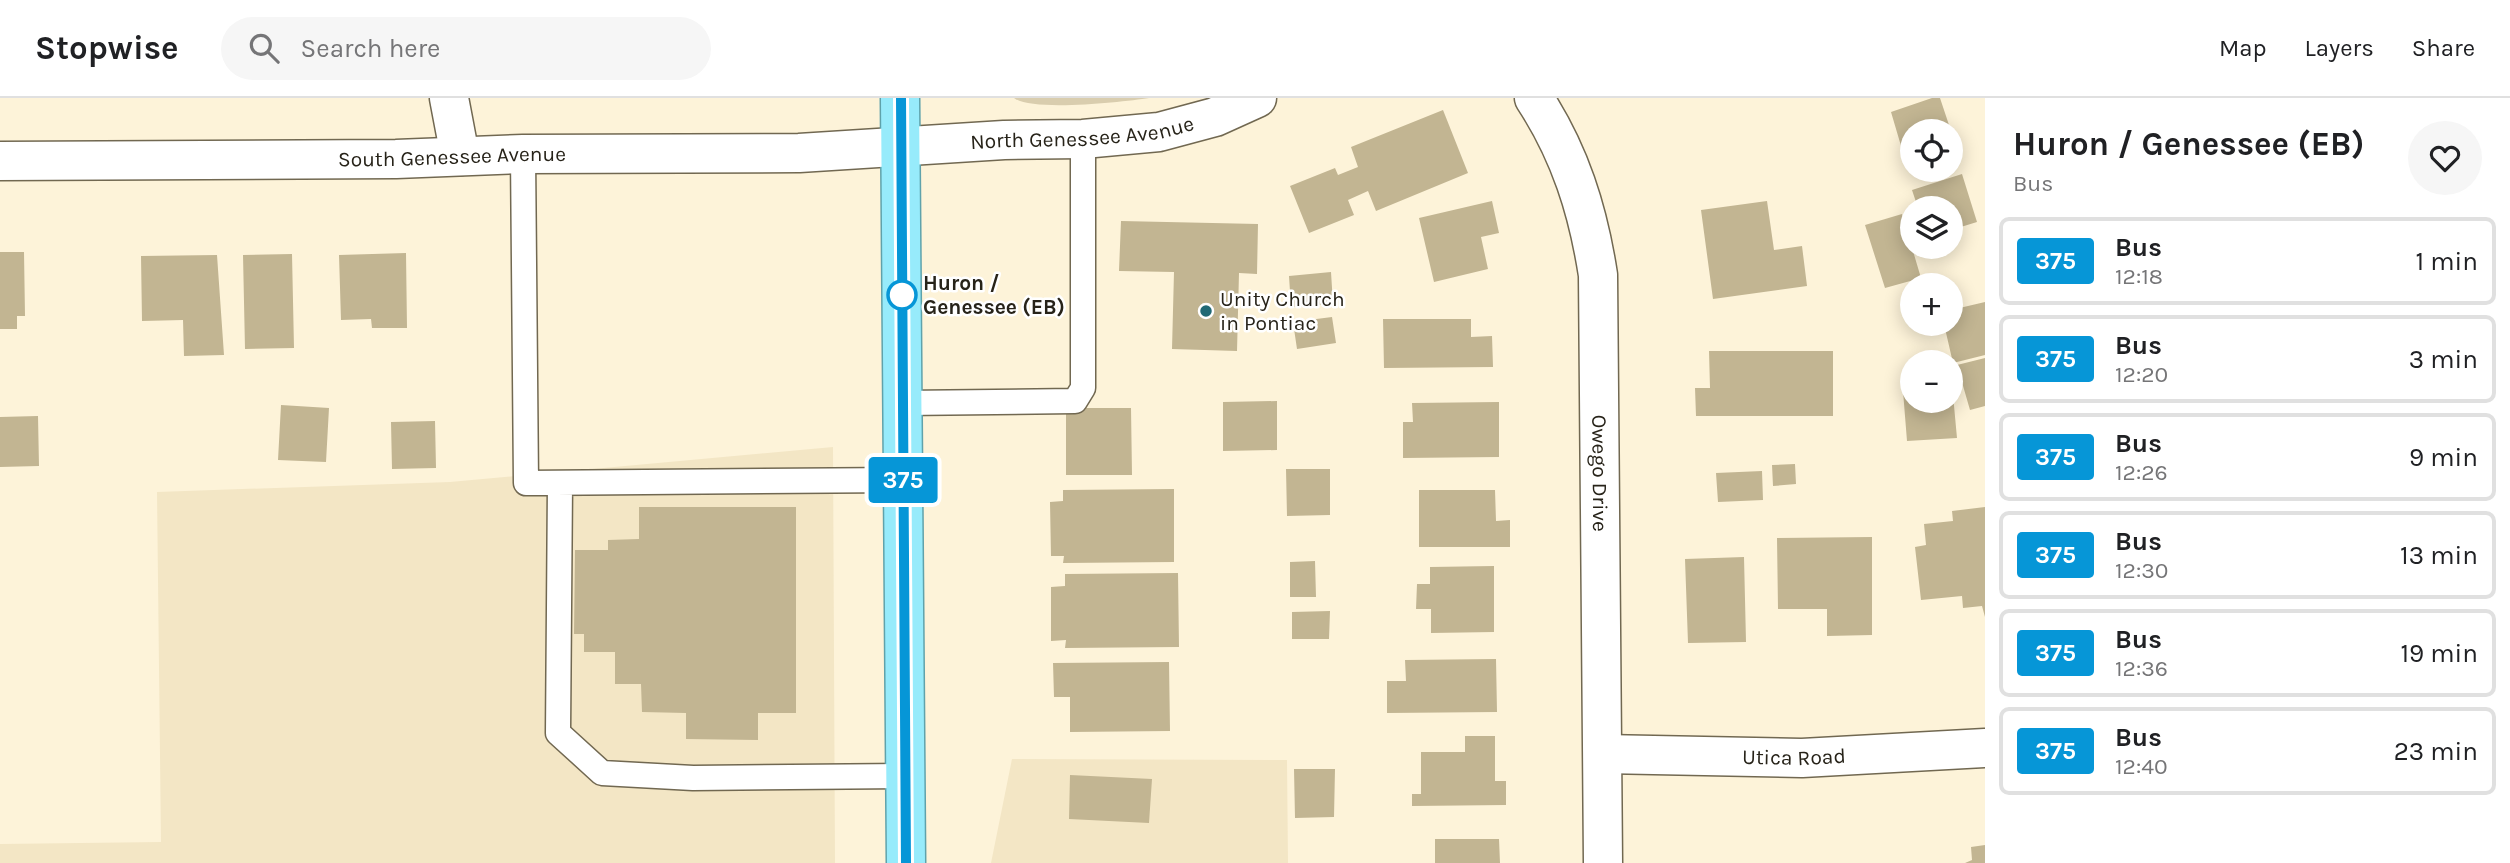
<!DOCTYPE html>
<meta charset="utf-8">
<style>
:root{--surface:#fff;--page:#f6f6f6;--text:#202124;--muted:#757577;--line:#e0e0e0}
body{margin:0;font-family:Karla,sans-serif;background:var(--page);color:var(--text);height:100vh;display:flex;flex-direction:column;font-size:26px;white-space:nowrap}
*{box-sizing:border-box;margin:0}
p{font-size:23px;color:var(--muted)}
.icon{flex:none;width:38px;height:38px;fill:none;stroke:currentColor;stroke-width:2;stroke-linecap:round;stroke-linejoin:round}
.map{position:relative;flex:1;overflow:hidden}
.side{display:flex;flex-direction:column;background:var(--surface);width:525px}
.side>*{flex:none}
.badge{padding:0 14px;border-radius:5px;font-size:24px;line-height:46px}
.controls{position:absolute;left:1900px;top:21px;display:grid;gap:14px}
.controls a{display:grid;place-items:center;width:63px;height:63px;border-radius:50%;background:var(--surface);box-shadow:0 4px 18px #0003;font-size:35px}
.map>.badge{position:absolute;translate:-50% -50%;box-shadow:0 0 0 4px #fff}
.round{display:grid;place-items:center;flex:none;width:74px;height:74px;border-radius:37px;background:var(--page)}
.head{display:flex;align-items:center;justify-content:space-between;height:119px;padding:0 28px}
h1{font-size:33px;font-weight:700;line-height:52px}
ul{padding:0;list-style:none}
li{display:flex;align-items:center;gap:21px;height:88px;margin:0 14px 10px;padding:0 14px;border:4px solid var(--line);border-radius:10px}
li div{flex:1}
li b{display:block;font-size:26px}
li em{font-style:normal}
li .badge{min-width:77px;font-weight:700;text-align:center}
header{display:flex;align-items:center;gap:42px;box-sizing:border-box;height:98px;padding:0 35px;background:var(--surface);border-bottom:2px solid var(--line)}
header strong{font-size:33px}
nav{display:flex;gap:38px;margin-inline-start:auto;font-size:24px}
.search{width:490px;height:63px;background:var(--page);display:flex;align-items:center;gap:18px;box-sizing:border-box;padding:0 24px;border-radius:38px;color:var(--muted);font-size:26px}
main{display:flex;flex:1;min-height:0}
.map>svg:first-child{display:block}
.built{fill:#f3e6c5}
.green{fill:#d9cdae}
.building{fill:#c2b592}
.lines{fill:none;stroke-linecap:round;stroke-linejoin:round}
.service-casing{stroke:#716851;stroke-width:27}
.minor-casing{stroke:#716851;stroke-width:41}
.trunk-casing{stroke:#5fa2ab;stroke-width:41}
.service{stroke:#fff;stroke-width:24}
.minor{stroke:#fff;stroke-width:38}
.trunk{stroke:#97ebfb;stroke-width:38}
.line-casing{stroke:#fff;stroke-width:16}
.line{stroke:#0696d7;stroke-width:10}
.stop-dot{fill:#fff;stroke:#0696d7;stroke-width:3.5}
.poi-dot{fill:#206975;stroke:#fff;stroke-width:2.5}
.labels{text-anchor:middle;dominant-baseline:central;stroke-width:5;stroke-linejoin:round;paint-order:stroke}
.street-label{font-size:21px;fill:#272319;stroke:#fff}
.stop-label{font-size:21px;font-weight:bold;fill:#272319;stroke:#fff;text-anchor:start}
.poi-label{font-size:21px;fill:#272319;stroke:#fff;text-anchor:start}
</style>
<header>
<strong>Stopwise</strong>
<div class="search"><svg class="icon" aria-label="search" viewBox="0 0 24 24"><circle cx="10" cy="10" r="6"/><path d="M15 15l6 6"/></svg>Search here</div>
<nav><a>Map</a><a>Layers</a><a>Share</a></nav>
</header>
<main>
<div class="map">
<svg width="1985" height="765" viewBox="0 0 1985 765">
<rect width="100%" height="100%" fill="#fdf3d9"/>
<path class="built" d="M833,349l2,416h-835v-19l161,-2 -4,-350 293,-10z
M1012,661l275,1 1,103h-297z"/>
<path class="green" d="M1014,0h135c-25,4 -118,14 -135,0z"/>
<path class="building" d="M1932,0h8l11,33h-38v22l-9,3 -13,-44z
M1443,12l25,63 -92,38 -8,-20 -20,9 6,15 -45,18 -19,-47 45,-18 3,7 20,-8 -7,-20z
M1962,76l15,48 -26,8v-22h-33l-6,-18z
M1492,103l7,32 -18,4 7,32 -54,13 -15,-64z
M1767,103l7,49 28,-4 5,40 -94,13 -12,-89z
M1902,116l19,64 -36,10 -20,-63z
M1121,123l137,3 -1,50 -18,-1 -2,78 -65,-2 2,-77 -55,-1z
M0,154h24l1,64h-8v13h-17z
M406,155l1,75h-35l-1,-9 -30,1 -2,-65z
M292,156l2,94 -49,1 -2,-94z
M217,157l7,100 -40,1 -1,-36 -41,1 -1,-65z
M1331,174l2,32 -42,3 -2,-31z
M1985,204v53l-32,8 -9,-39h7v-14z
M1332,219l4,26 -39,6 -4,-27z
M1383,221h88v18l21,-1 1,31 -109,1z
M1709,253h124v65h-137l-1,-28h15z
M1985,260v48l-15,4 -13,-45z
M1913,292v11h38l2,-6 4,43 -50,3 -4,-50z
M1277,303v49l-54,1v-49z
M1499,304v55l-96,1v-36h10l-1,-19z
M281,307l48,3 -3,54 -48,-2z
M1066,310h65l1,67h-66z
M38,318l1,50 -39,1v-50z
M435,323l1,47 -44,1 -1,-47z
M1795,366l1,20 -23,2 -1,-21z
M1286,371h44v46l-43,1z
M1762,373l1,29 -45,2 -2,-29z
M1174,391v73l-111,1 1,-7h-13l-1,-54 13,-1v-11z
M1419,392h76l1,31 14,-1v27h-91z
M639,409h157v206h-38v27l-72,-1v-26l-44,-1 -1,-28h-26v-32h-31v-18h-10l1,-84h33v-10l31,-1z
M1985,409v110l-3,-11 -19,2 -1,-12 -41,4 -6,-53 11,-2 -2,-21 29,-3 -1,-10z
M1872,439v98l-45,1v-27h-49l-1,-71z
M1744,459l2,85 -58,1 -3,-84z
M1315,463l1,36h-26v-35z
M1494,468v66l-63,1v-24h-15l1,-25h13v-17z
M1178,475l1,74 -114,1 1,-8 -15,1v-54l14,-1v-12z
M1330,513l-1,28h-37v-27z
M1496,561l1,53 -110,1v-32h19l-1,-21z
M1169,564l1,69 -100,1v-35h-16l-1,-34z
M1465,638h30v45h11v24l-94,1v-12h9v-42h44z
M1294,671h41l-1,48 -39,1z
M1070,677l82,4 -3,44 -80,-4z
M1435,741h64l1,24h-65z
M1985,747v18h-20l7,-3 -1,-13z"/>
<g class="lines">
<g class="service-casing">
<path id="service" d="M523,56l3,329 377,-3
M903,305l172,-2 8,-13v-249
M560,385l-2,250 44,40 91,5 212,-2"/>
</g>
<g class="minor-casing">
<g id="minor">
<path d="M449,0l11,58"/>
<path id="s1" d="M1534,0c36,55 54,112 64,177l5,588"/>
<path id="s2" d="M0,63l396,-2 127,-5 276,-1 205,-13 79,-1 76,-7 56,-15 42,-19"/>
<path id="s3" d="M1603,656l199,4 183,-10"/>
</g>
</g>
<g class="trunk-casing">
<path id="trunk" d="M900,0l6,765"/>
</g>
<use href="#service" class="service"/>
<use href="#minor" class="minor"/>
<use href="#trunk" class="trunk"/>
</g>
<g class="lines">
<g class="line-casing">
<path id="line" d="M901,0l5,765"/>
</g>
<use href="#line" class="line"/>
</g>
<circle class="stop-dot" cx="902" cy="197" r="14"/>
<circle class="poi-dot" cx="1206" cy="213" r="7"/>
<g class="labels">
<g class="street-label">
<text stroke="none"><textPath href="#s2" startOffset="1083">North Genessee Avenue</textPath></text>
<text stroke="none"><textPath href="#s2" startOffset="452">South Genessee Avenue</textPath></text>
<text stroke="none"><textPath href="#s1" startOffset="388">Owego Drive</textPath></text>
<text stroke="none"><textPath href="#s3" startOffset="191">Utica Road</textPath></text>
</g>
<g class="stop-label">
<text x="923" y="185">Huron /<tspan x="923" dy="24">Genessee (EB)</tspan></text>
</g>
<g class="poi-label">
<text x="1220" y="201">Unity Church<tspan x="1220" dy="24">in Pontiac</tspan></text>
</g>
</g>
</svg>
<div class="controls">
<a><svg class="icon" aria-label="locate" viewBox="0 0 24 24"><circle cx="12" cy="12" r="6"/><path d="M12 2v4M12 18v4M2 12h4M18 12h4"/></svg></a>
<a><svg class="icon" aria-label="layers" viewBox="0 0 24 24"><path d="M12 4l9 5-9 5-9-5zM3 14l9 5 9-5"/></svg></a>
<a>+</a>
<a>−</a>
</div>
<b class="badge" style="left:903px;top:382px;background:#0696d7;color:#fff">375</b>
</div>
<section class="side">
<div class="head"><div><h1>Huron / Genessee (EB)</h1><p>Bus</p></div><a class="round"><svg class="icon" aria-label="heart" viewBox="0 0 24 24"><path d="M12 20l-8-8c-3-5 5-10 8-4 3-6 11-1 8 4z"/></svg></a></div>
<ul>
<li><span class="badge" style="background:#0696d7;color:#fff">375</span><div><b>Bus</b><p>12:18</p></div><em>1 min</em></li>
<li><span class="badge" style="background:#0696d7;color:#fff">375</span><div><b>Bus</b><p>12:20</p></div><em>3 min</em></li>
<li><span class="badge" style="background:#0696d7;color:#fff">375</span><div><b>Bus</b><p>12:26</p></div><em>9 min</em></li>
<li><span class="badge" style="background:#0696d7;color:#fff">375</span><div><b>Bus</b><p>12:30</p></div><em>13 min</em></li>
<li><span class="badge" style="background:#0696d7;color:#fff">375</span><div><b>Bus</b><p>12:36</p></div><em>19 min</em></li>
<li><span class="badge" style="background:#0696d7;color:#fff">375</span><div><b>Bus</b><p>12:40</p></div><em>23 min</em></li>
</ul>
</section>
</main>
